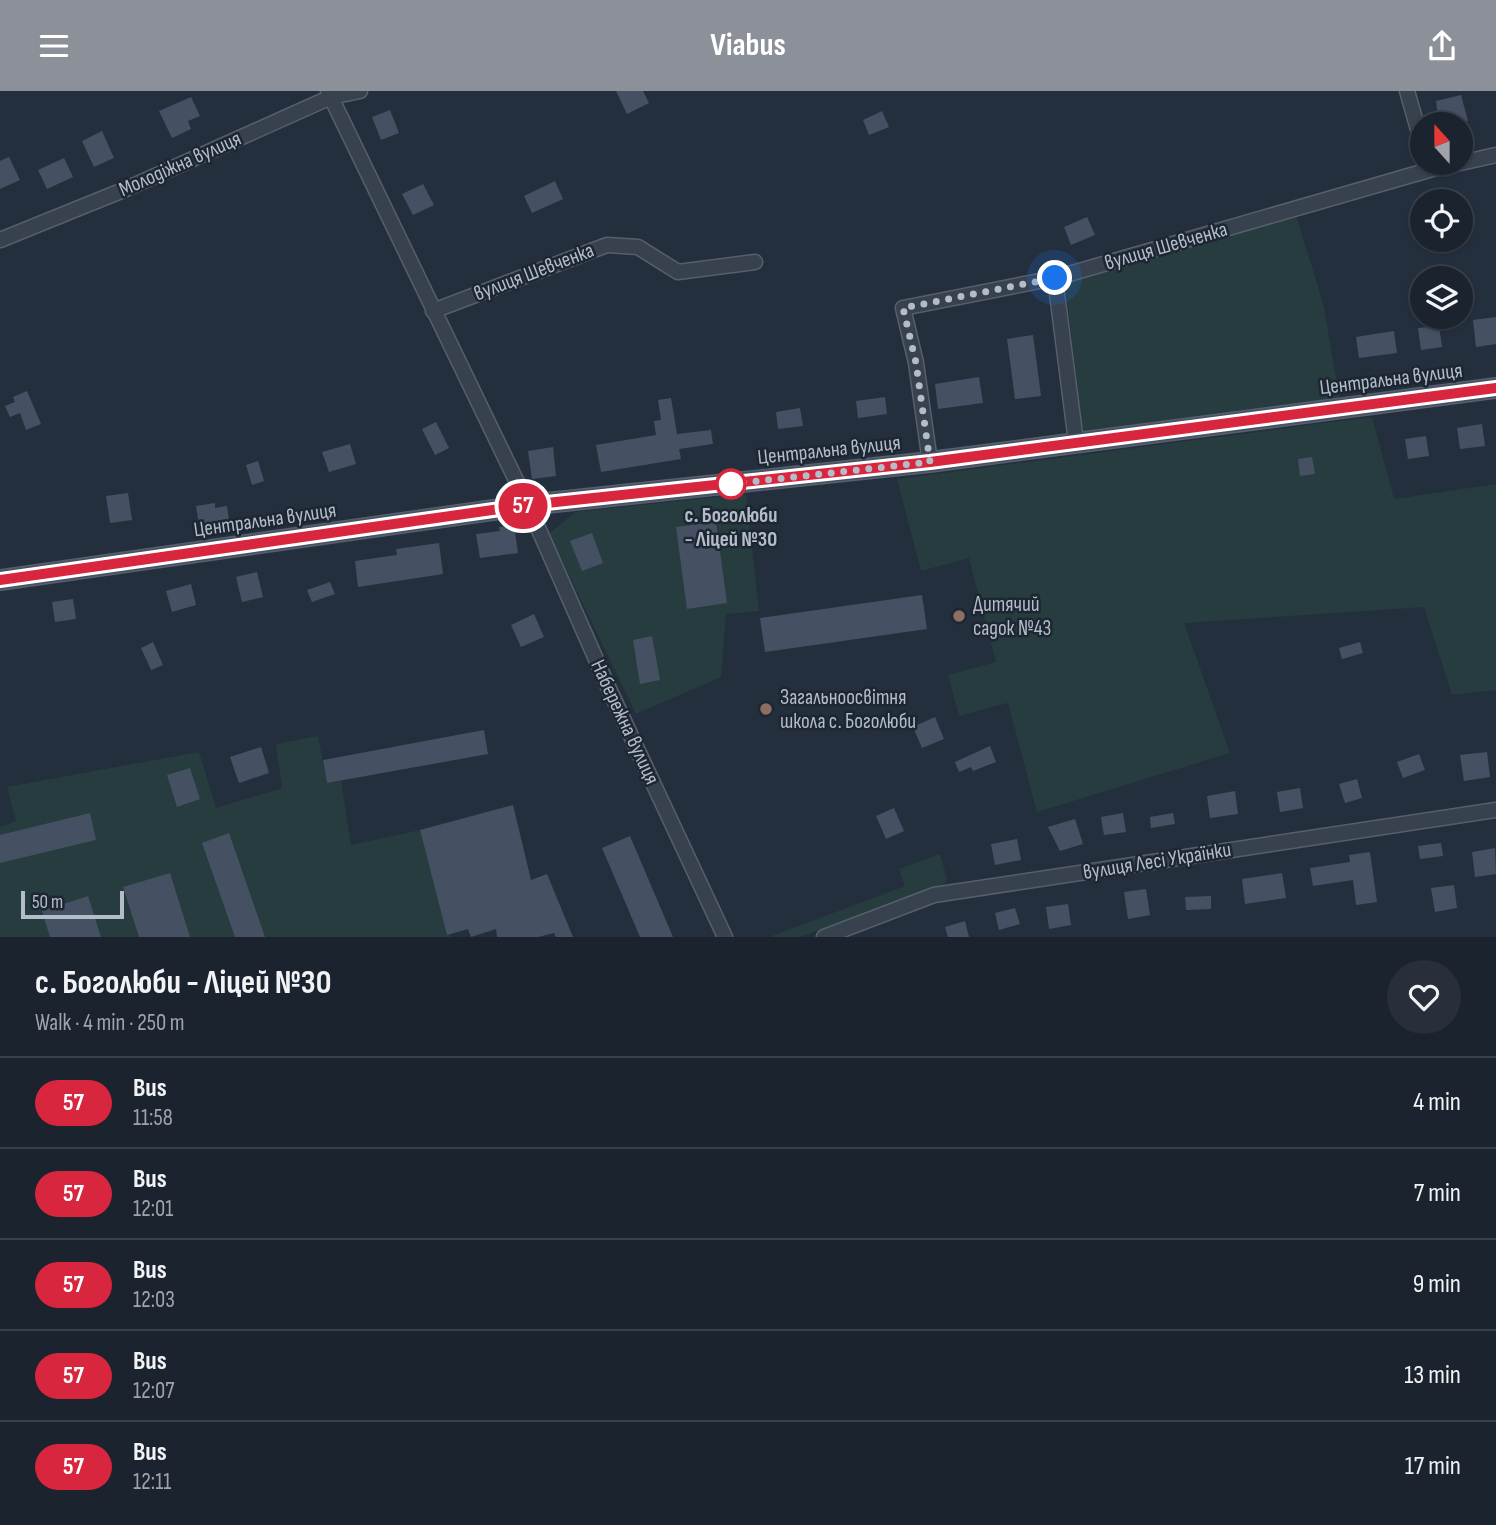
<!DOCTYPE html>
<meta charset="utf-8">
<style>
:root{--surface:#1b232e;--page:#282f3a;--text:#f1f3f6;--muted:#a0a4aa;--line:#39404a;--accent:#8c9099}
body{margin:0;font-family:"Sofia Sans Condensed",sans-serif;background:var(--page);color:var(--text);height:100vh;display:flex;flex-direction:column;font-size:26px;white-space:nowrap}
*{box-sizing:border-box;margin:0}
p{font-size:23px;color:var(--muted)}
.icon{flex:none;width:38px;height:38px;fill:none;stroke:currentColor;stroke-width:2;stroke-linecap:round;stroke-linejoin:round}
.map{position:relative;height:846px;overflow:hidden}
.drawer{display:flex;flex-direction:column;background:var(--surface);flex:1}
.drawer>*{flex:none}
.badge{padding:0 14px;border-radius:23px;font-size:24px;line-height:46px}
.needle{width:46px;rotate:339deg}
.tools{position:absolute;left:1410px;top:21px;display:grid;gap:14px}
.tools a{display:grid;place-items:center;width:63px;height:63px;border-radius:50%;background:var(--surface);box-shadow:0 2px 5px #0004,0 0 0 2px var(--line);font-size:35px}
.scale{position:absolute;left:21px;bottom:18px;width:103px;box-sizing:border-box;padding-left:7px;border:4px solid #b4bcc9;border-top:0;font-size:19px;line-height:24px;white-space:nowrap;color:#b4bcc9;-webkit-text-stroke:5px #1d2633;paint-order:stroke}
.you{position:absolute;width:35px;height:35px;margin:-18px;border:5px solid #fff;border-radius:50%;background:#1a73e8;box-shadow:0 0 0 10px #1a73e833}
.map>.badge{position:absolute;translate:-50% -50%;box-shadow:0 0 0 4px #fff}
.round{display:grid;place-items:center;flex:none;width:74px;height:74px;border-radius:37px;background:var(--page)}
.headline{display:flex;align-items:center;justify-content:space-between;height:119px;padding:0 35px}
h1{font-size:33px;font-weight:700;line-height:52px}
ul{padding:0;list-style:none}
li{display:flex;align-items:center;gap:21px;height:91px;padding:0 35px;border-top:2px solid var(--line)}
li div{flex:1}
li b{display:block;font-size:26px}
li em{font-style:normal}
li .badge{min-width:77px;font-weight:700;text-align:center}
header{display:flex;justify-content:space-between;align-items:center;height:91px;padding:0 35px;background:var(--accent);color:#fff;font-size:32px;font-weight:700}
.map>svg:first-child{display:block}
.green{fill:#263c3f}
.building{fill:#455162}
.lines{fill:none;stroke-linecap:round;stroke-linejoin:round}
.street-casing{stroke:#565f6c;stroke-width:17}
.secondary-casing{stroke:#565f6c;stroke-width:22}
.street{stroke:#38414e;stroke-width:14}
.secondary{stroke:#465061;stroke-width:19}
.line-casing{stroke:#fff;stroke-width:16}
.line{stroke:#d7263d;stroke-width:10}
.walk{stroke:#b4bcc9;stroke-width:7;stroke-dasharray:0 12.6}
.stop-dot{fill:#fff;stroke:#d7263d;stroke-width:3.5}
.education-dot{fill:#8d6e63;stroke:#1d2633;stroke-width:2.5}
.labels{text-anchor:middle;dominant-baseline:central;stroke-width:5;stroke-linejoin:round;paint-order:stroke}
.street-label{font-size:21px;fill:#b4bcc9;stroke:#1d2633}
.stop-label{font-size:21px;font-weight:bold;fill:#b4bcc9;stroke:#1d2633}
.poi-label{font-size:21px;fill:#b4bcc9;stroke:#1d2633;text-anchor:start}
</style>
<header><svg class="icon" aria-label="menu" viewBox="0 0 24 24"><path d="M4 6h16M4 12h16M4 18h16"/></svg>Viabus<svg class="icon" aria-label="share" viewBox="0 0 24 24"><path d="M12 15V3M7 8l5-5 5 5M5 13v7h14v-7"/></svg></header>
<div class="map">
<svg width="1496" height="846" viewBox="0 0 1496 846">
<rect width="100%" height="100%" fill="#242f3e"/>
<path class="green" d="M1296,124l27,88 17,97 -257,33 -18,-152z
M1372,326l22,82 102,-15v206l-44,5 -28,-88 -240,16 46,130 -193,59 -29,-109 -49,13 -11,-41 48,-13 -27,-104 -48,13 -24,-92z
M746,403l13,117 -33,3 -5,63 -85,37 -87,-180 26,-22z
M318,645l9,47 14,-2 10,64 69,-15 27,104 6,3h-453v-110l16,-6 -9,-34 192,-35 17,56 66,-20 -6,-44z
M940,763l7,24 -3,7 -144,52h-31l136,-51 -6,-17z"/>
<path class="building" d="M616,0h27l6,12 -22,11z
M1461,4l7,26 -29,3 -3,-23z
M191,6l9,19 -12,5 3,8 -19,9 -13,-27z
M390,19l9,23 -18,7 -9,-23z
M882,20l7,16 -20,8 -6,-15z
M102,40l12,27 -20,9 -12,-26z
M9,66l11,23 -20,9v-28z
M64,67l9,19 -26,12 -9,-19z
M555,90l8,18 -31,14 -8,-17z
M423,93l11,21 -21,10 -11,-21z
M1087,126l8,18 -24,10 -7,-18z
M1496,226v27l-20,3 -3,-27z
M1439,235l3,21 -21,3 -3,-22z
M1394,240l3,22 -38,5 -3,-21z
M1033,244l8,61 -26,3 -8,-60z
M979,286l4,26 -45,6 -3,-25z
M27,300l14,33 -15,6 -6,-17 -10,4 -5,-11 10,-4 -2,-5z
M885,306l2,17 -29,4 -2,-17z
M671,307l6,36 34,-4 2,14 -34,5 2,10 -80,13 -5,-27 60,-10 -2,-14 7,-1 -3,-20z
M800,317l3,18 -25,3 -2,-17z
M436,331l13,26 -14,7 -13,-26z
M1482,333l3,22 -25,3 -3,-21z
M1426,345l3,20 -21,3 -3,-20z
M350,353l6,20 -27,8 -7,-20z
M553,356l3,29 -24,3 -4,-28z
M1312,366l3,17 -15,2 -2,-17z
M258,370l6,20 -12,4 -6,-20z
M128,402l4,27 -22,3 -4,-27z
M215,412v5l12,-2 2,14 -30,5 -3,-19z
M716,431l11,81 -40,6 -11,-82z
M514,434l4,28 -38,5 -4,-24 24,-3 -1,-4z
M592,442l11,30 -21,8 -12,-30z
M439,452l4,31 -85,13 -3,-26 42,-6 -1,-6z
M257,481l6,25 -21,5 -6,-25z
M330,491l5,12 -23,8 -5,-12z
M191,493l5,21 -24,7 -6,-21z
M922,504l5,34 -162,23 -5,-34z
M73,508l3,20 -21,3 -3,-20z
M534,523l10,23 -23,10 -10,-22z
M652,545l8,44 -20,4 -7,-44z
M153,551l10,23 -12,5 -10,-22z
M1360,551l3,11 -21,6 -3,-11z
M935,626l9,22 -22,9 -9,-21z
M484,639l4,24 -161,29 -4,-23z
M990,655l6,16 -23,9 -2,-4 -12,5 -4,-10z
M261,656l8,26 -30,10 -9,-26z
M1487,661l3,25 -26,4 -4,-26z
M1419,663l6,16 -22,8 -6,-16z
M190,677l10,31 -23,8 -10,-32z
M1357,688l5,19 -17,5 -6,-19z
M1300,697l3,20 -23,4 -3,-20z
M1235,700l3,23 -28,4 -3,-22z
M513,714l18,75 16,-6 26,63h-17l-2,-4 -16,4h-41l-1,-8 -25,8 -3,-8 -21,6 -27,-105z
M894,717l10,23 -18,8 -10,-23z
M90,722l6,27 -96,23v-28z
M1123,722l3,19 -22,3 -3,-18z
M1173,722l2,11 -24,4 -1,-11z
M1075,728l8,25 -23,7 -12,-24z
M229,742l36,104h-30l-33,-94z
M630,745l43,101h-33l-38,-89z
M1017,748l4,21 -26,5 -4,-21z
M1441,752l2,13 -23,3 -2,-13z
M1495,757l1,26 -21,3 -3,-25z
M1370,761l7,50 -21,3 -3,-25 -40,6 -3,-18 40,-6 -1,-7z
M170,782l20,64h-51l-16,-50z
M1282,782l4,25 -41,6 -3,-25z
M1454,794l3,23 -22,4 -4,-24z
M1146,798l4,26 -22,4 -4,-27z
M88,805l13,41h-51l-8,-26z
M1211,805v13l-25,1 -1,-13z
M1068,813l3,21 -22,4 -3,-22z
M1015,817l5,16 -21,6 -4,-17z
M965,830l4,16h-21l-3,-10z"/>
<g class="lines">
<g class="street-casing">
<path id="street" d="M328,0l200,414 82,186 115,246
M1407,0l16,56
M0,149l126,-51 205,-92 29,-6
M1055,187l21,164
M433,220l174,-66 31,2 40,25 77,-10
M930,371l-14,-99 -13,-55 152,-30 374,-108 67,-15
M824,846l110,-42 562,-85"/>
</g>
<g class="secondary-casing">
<path id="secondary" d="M0,489l528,-75 402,-43 566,-74"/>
</g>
<use href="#street" class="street"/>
<use href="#secondary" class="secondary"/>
</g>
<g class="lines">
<g class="line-casing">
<path id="line" d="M0,489l528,-75 402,-43 566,-74"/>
</g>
<use href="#line" class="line"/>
<path class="walk" d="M731,393l199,-22 -14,-99 -13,-55 152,-30"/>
</g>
<circle class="stop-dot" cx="731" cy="393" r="14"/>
<g class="education-dot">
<circle cx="959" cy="525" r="7"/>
<circle cx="766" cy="618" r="7"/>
</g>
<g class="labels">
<g class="street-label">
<text transform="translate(180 73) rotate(-24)">Молодіжна вулиця</text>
<text transform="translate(1166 155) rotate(-16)">вулиця Шевченка</text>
<text transform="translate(534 181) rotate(-21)">вулиця Шевченка</text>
<text transform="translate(1391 288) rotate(-7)">Центральна вулиця</text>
<text transform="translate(829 359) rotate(-6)">Центральна вулиця</text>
<text transform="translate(265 429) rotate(-8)">Центральна вулиця</text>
<text transform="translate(625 631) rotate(65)">Набережна вулиця</text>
<text transform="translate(1157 770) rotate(-9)">вулиця Лесі Українки</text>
</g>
<g class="stop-label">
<text x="731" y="424">с. Боголюби<tspan x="731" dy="24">- Ліцей №30</tspan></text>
</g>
<g class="poi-label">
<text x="973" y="513">Дитячий<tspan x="973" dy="24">садок №43</tspan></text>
<text x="780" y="606">Загальноосвітня<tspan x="780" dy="24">школа с. Боголюби</tspan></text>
</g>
</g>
</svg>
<div class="tools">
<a><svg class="needle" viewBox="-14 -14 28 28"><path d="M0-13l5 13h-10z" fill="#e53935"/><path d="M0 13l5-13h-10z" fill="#a0a4aa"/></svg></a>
<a><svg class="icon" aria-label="locate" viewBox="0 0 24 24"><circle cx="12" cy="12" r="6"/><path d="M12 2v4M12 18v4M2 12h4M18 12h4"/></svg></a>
<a><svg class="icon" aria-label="layers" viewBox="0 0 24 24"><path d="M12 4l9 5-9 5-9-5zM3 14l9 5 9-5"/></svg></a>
</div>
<div class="scale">50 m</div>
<div class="you" style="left:1055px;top:187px"></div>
<b class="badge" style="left:523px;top:415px;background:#d7263d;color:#fff">57</b>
</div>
<section class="drawer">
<div class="headline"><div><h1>с. Боголюби - Ліцей №30</h1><p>Walk · 4 min · 250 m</p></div><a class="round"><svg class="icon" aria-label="heart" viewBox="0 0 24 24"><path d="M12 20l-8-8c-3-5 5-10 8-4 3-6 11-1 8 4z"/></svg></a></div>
<ul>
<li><span class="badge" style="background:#d7263d;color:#fff">57</span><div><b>Bus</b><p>11:58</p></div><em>4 min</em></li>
<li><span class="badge" style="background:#d7263d;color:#fff">57</span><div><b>Bus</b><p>12:01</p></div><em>7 min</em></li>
<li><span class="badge" style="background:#d7263d;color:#fff">57</span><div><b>Bus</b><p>12:03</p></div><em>9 min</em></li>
<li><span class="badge" style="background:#d7263d;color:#fff">57</span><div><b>Bus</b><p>12:07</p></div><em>13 min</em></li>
<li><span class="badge" style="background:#d7263d;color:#fff">57</span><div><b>Bus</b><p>12:11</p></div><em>17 min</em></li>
</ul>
</section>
